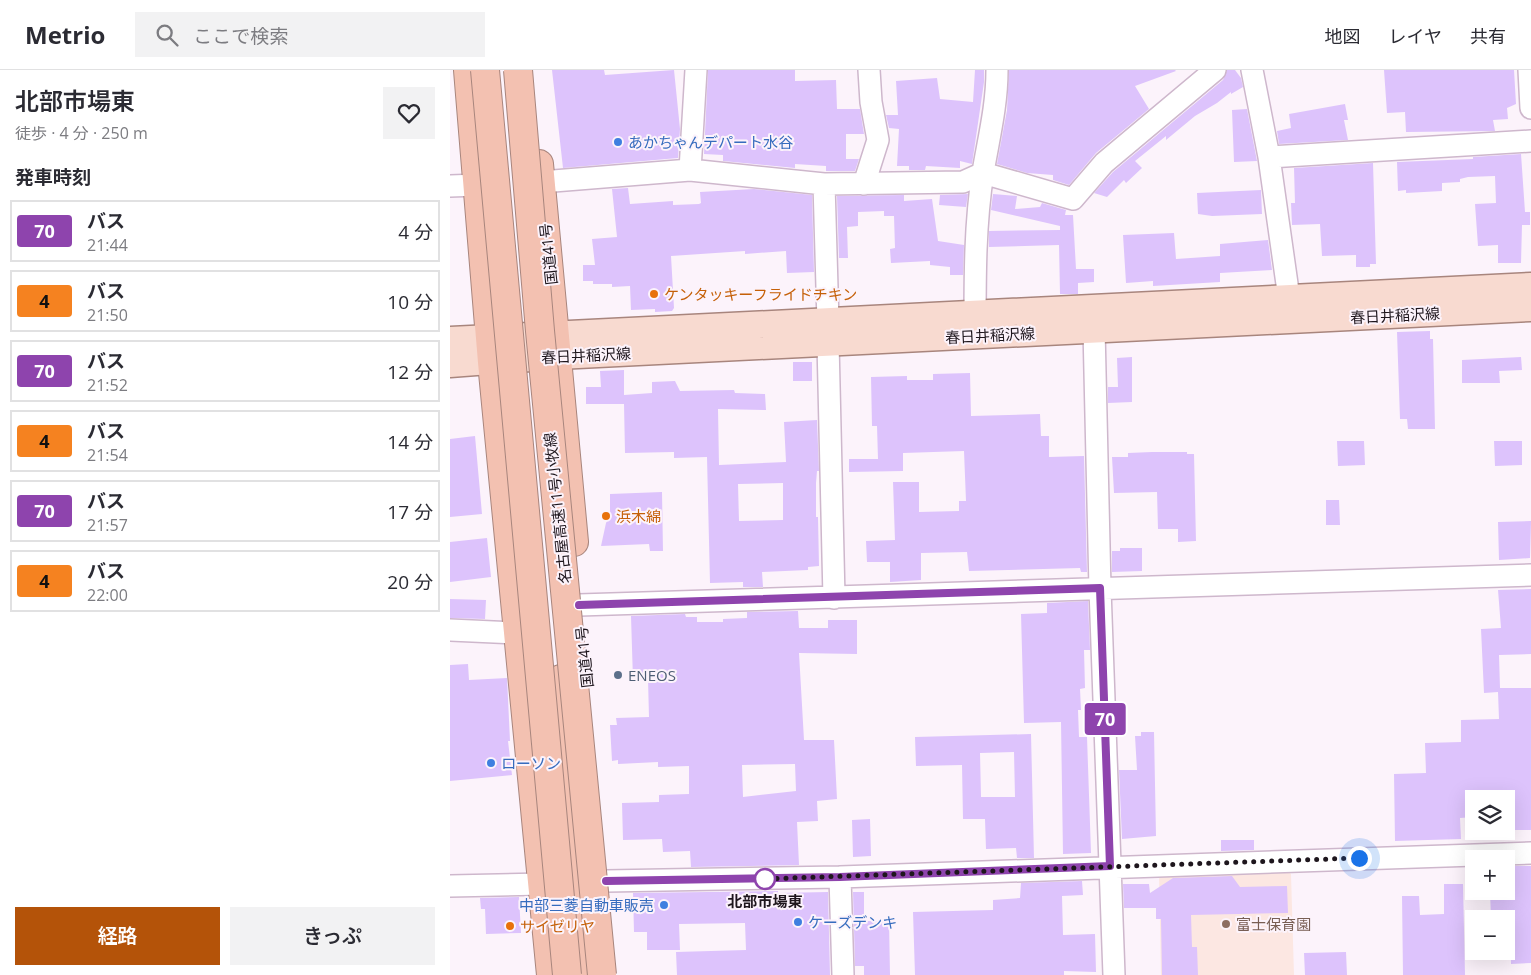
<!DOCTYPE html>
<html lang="ja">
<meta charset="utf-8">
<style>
:root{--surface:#fff;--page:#f2f2f3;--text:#2b2b33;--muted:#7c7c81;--line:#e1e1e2;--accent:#b45309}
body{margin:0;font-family:"Open Sans","Noto Sans JP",sans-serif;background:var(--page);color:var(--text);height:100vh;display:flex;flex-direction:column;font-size:19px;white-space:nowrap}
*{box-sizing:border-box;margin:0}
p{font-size:16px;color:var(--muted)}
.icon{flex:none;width:28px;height:28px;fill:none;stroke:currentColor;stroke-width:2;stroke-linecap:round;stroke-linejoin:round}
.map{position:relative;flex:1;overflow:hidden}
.drawer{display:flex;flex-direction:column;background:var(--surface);width:450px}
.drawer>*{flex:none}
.badge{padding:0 10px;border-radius:4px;font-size:18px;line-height:32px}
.tools{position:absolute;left:1015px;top:720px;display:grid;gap:10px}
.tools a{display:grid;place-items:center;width:50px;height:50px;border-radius:0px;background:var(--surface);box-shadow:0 5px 20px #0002;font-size:25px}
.you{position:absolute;width:25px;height:25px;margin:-12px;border:4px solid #fff;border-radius:50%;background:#1a73e8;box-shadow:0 0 0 8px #1a73e833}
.map>.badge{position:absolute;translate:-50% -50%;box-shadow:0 0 0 2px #fff}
h2{padding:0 15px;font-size:19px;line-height:45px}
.round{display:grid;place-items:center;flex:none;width:52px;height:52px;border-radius:0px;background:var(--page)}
.head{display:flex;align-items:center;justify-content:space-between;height:85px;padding:0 15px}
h1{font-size:24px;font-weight:600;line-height:38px}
.action{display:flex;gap:10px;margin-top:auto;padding:10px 15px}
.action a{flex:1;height:58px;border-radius:0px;background:var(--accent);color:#fff;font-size:20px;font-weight:600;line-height:58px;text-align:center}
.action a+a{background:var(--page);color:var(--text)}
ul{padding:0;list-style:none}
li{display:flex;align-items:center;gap:15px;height:62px;margin:0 10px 8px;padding:0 5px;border:2px solid var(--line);border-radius:0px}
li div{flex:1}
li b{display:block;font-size:19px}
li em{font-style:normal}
li .badge{min-width:55px;font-weight:700;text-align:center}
header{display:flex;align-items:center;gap:30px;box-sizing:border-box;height:70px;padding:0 25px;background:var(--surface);border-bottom:1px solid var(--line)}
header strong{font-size:24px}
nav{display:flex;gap:28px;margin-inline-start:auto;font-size:18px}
.search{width:350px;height:45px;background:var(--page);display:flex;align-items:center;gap:12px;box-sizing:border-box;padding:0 18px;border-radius:0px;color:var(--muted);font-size:19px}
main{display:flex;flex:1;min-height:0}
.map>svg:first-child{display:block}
.education{fill:#fce7e2}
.building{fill:#ddc3fc;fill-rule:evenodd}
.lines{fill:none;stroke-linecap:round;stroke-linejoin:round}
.minor-casing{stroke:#ceb7cc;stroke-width:24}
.major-casing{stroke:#a8857d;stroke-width:29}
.highway-casing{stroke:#a8857d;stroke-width:30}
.minor{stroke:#fff;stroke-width:21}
.major{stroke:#f8dad0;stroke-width:26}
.highway{stroke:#f3c1b1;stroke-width:28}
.highway-bridge-casing{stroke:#a8857d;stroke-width:30;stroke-linecap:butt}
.highway-bridge{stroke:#f3c1b1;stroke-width:28}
.line-casing{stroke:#fff;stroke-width:11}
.line{stroke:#8e44ad;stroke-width:8}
.walk{stroke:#1e161d;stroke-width:5;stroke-dasharray:0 9}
.shop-dot{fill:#3f7fe0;stroke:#fcf3fb;stroke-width:2}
.food-dot{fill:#e8710a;stroke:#fcf3fb;stroke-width:2}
.service-dot{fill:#5c6f8a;stroke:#fcf3fb;stroke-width:2}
.stop-dot{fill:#fff;stroke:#8e44ad;stroke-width:2.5}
.education-dot{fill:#8d6e63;stroke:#fcf3fb;stroke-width:2}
.labels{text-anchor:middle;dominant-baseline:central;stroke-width:4;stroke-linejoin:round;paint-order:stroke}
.shop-label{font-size:15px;fill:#366cbe;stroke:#fcf3fb;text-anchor:start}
.street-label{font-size:15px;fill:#1e161d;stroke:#fcf3fb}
.food-label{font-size:15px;fill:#c56008;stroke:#fcf3fb;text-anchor:start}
.service-label{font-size:15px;fill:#4e5e75;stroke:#fcf3fb;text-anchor:start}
.stop-label{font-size:15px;font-weight:bold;fill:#1e161d;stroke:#fcf3fb}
.education-label{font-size:15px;fill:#785e54;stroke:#fcf3fb;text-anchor:start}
</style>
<header>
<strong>Metrio</strong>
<div class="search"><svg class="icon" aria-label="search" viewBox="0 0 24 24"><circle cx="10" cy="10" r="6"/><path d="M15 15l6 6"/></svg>ここで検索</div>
<nav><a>地図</a><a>レイヤ</a><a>共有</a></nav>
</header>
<main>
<section class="drawer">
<div class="head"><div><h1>北部市場東</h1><p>徒歩 · 4 分 · 250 m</p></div><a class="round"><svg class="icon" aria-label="heart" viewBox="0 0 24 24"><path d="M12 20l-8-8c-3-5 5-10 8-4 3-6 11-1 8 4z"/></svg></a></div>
<h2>発車時刻</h2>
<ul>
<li><span class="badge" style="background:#8e44ad;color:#fff">70</span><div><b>バス</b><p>21:44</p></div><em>4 分</em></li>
<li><span class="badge" style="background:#f58220;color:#111">4</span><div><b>バス</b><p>21:50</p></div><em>10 分</em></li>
<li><span class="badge" style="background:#8e44ad;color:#fff">70</span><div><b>バス</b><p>21:52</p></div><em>12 分</em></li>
<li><span class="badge" style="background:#f58220;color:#111">4</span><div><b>バス</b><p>21:54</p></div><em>14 分</em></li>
<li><span class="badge" style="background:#8e44ad;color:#fff">70</span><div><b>バス</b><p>21:57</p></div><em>17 分</em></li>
<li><span class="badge" style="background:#f58220;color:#111">4</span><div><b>バス</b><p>22:00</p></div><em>20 分</em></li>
</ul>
<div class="action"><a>経路</a><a>きっぷ</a></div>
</section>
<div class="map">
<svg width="1081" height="905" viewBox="0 0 1081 905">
<rect width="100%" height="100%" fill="#fcf3fb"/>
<path class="education" d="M836,799l5,5 3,101h-133l-2,-102z"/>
<path class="building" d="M102,0h52l1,5 69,-5 6,59 -2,29 -115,10z
M258,0h87v11l41,-1 1,29h23l4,25h-18v25h13l-4,12h-29v-5l-31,-2v4l-72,-7v-6l-19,-1z
M525,0h9v12l-12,82 -12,-3v7l-34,-2 -1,4h-16v-4h-12l2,-37 -10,-1 -3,-13h12l-2,-34 41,-3 3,21 33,3z
M559,0h166l1,1 -41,15 14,23 -53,44 -27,32 -16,-5v-5l-26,-2 -30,-9 10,-54z
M777,0h8l6,8 2,9 -12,7v-2l-14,11 -22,13 -29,24v-4l-31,25 7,7 -16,15 -2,-3 -17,17 -13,-4 19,-21 110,-92z
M934,0h130l2,34 -9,4 1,11 -15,1 2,11 -89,1 -1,-20 -18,1z
M895,34l3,16h-4l4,20 -69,4 -2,-13 14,-3 -2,-14z
M797,39l10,52 -23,1 -2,-52z
M1071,84l4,58h5v13h-8l-1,38h-23v-18l-20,1 -3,-42 21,-1 -1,-27 -27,1 -8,2v3l-18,1v8l-36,2v-3l-8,1 -1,-29 76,-3v-2z
M923,93l3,101h-6v3h-14v-12l-34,1 -2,-32 -28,1 -1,-22h4l-1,-35z
M178,118l2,16 43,-3v4l26,-1 2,-1 -1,-11 54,-3 58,6 2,77 -27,1 -1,-22 -41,3v-3l-74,5 3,52 -2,3 -17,1v-3l-24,1 -1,-24 -18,1v-3h-19v-3h-10v-16h12l-3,-26 25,-2 -5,-48z
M811,120l1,24 -50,2 -14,-2 -1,-21z
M518,124l-2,13 -27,-2 1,-10z
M543,124l24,2 -2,13 25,-2 2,-4 24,7 -1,5h8l3,54h18v13l-16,1v11h-18l-1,-49 -70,2v-16l71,-1v-4l-69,-16z
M454,125v6l28,-2 6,42 26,4 -1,30h-13v-8l-20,-2v-4l-39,2 -1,-14 5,-1 -1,-32h-10v-5l-26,1v14l-11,1 1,31h-9l-2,-62z
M724,163l2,26 44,-3v-12l48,-4 4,30 -52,3v9l-67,4v-5l-27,2 -3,-48z
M980,261v8h3l2,90h-27l-1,-10h-7l-3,-87z
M682,287v45l-24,1v-16h10l-1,-29z
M1071,287l1,13 -23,1 1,12h-38v-23z
M343,292h19v19h-19z
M174,300v25l28,-2v-11l23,-1 5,10 54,-1 1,3 30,1 1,16 -48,-1 1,56 67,-3 -2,-40 33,-2 2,51h-2l-1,12v34h2l1,49 -11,1v3l-46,2 1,15h-20v-5l-33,1 -3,-126 -33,1v-6l-49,1 -1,-49h-38v-17h15l-1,-16zM333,413v37l-44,1 -1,-37z
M520,303l1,43 69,-2 1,22h8v21l35,-1 3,116h-6l-1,-4 -111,3 -2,-19 -46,1v27l-31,2v-20h-23l-1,-21 29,-1 -2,-58h26v30l40,-1v-10h7l-2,-50 -61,2v18l-54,1v-13h29l-1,-33h-5l-1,-49 36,-1v4h26v-6z
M25,366l7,78 -32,3v-78z
M887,371h27l1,24 -27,1z
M1044,371h28v24l-27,1z
M702,382h35v2h7l2,87 -18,1v-13h-20l-1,-37 -43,1 -2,-36h16v-4z
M212,422l1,59h-13l-1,-7 -48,2 5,-23 4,-8v-21z
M876,430h13l1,25h-14z
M1081,451l-1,37 -31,2 -1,-38z
M37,468l4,39 -41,5v-40z
M670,478h22v23l-30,1v-21h8z
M1081,519v65l-32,1 1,33h31v142h-25v-31h-32v18l-14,1 1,21 -66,2 -1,-67 32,-1 -1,-30 36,-1v-22l38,-1 -1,-27 -14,1 -3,-64 20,-1 -3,-38z
M0,529l36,1 -1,19 -35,-1z
M638,531l2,49h-6l1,38 -5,1 1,21h-3l1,27h8l4,116 -28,1 -2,-132 -37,1 -3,-109 26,-1v-10z
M348,541l1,17h29v-8h29v34l-58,-1 5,87h30l3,59 -20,2 1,20 -21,1 2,43 -108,2 -1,-16 -27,1 -1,-13 -39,1 -1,-37 37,-1v-7l30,-1v-28l-31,1v-5l-40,2v-4l-6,1 -2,-36h7l-1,-7 33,-1 -1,-38 -15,1 -2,-64 54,-2 1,3h11v5h26v-3l24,-1v-6zM345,694l1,27 -53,6 -1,-32z
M18,594l1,16 38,-2 3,63h-2l4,34 -62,6v-116z
M691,662h13l2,104 -34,3 -3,-69h18l-2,-34h6z
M581,664l3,124h-17l-1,-10 -30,1 -1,-30h-22l-1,-54 -46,1 -1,-29zM564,682l1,45h-34l-1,-44z
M420,749l1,37 -18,1 -1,-37z
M771,770h33v10l-33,1z
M1059,796h22v97l-20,1 -1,-32h-4v-13h-15l-1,-28h16z
M782,806l8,11 47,-1 1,27 -97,2 1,32h5l1,28h-36l-1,-56h-5v-11h-32l-1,-24h26l1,9 23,-15z
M632,811l1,14 -21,1 1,39 32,-1 1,38 -32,-1v4h-149l-2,-63 80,-2v-10l27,-2 1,-15z
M994,814h19l2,91h-62l-1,-79h17l1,19 24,-1z
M328,821v2l50,-1 2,83h-153l-1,-23 70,-2 -1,-27 -66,1 1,26h-33v-18h-13l-1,-39z
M403,822h11v29h25l1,54h-26v-9h-9z
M69,827l2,36 -35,1 -1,-25h-4l-1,-11z
M896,882l1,23h-42l-1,-22z"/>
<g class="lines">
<g class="minor-casing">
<path id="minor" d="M802,0l17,87 20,141
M1079,0l2,38
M819,87l262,-16
M240,100l6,-100
M91,112l149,-12 134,14 139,-2 20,-9 90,26 31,-36 111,-93
M374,114l4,138
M414,114l14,-44 -7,-38 -2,-32
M0,116l28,-1
M525,258c0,-52 0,-105 8,-156 6,-35 14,-67 14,-102
M644,259l6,260 14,386
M378,273l6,255
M129,535l952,-30
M0,560l67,3
M390,807l3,98
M156,811l234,-4 691,-24
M0,816l93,-2"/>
</g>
<g class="major-casing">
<path id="major" d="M0,270l1081,-54
M0,294l108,-8 973,-48"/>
</g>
<g class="highway-casing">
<path id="highway" d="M18,0l24,292 59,613
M89,94l35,378
M111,609l25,296"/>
</g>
<use href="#minor" class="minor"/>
<use href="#major" class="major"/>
<use href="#highway" class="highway"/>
<g class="highway-bridge-casing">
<path id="highway-bridge" d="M35,0l82,905
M68,0l22,261 62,644"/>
</g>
<use href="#highway-bridge" class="highway-bridge"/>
</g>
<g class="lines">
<g class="line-casing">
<path id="line" d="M129,535l521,-17 10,278 -270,11 -234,4"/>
</g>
<use href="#line" class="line"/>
<path class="walk" d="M315,809h-3l597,-21"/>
</g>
<g class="shop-dot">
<circle cx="168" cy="72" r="5"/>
<circle cx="41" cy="693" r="5"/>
<circle cx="214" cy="835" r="5"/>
<circle cx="348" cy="852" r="5"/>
</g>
<g class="food-dot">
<circle cx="204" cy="224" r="5"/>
<circle cx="156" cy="446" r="5"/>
<circle cx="60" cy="856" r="5"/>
</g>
<circle class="service-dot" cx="168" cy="605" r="5"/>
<circle class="stop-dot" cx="315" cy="809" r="10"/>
<circle class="education-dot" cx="776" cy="854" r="5"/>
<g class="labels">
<g class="shop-label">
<text x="178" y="72">あかちゃんデパート水谷</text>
<text x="51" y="693">ローソン</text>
<text x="204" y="835" text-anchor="end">中部三菱自動車販売</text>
<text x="358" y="852">ケーズデンキ</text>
</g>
<g class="street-label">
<text transform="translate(98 184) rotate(-96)">国道41号</text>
<text transform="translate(945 245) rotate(-3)">春日井稲沢線</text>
<text transform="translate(540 265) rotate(-3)">春日井稲沢線</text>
<text transform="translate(136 285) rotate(-3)">春日井稲沢線</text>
<text transform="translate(107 438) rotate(-96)">名古屋高速11号小牧線</text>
<text transform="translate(134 587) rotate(-96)">国道41号</text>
</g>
<g class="food-label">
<text x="214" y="224">ケンタッキーフライドチキン</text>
<text x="166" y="446">浜木綿</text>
<text x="70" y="856">サイゼリヤ</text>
</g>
<g class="service-label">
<text x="178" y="605">ENEOS</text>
</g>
<g class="stop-label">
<text x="315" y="831">北部市場東</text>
</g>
<g class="education-label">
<text x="786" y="854">富士保育園</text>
</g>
</g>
</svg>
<div class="tools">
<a><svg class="icon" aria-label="layers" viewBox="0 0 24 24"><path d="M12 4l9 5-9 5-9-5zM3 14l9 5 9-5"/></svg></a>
<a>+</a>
<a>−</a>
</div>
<div class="you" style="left:909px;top:788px"></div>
<b class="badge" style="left:655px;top:649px;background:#8e44ad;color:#fff">70</b>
</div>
</main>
